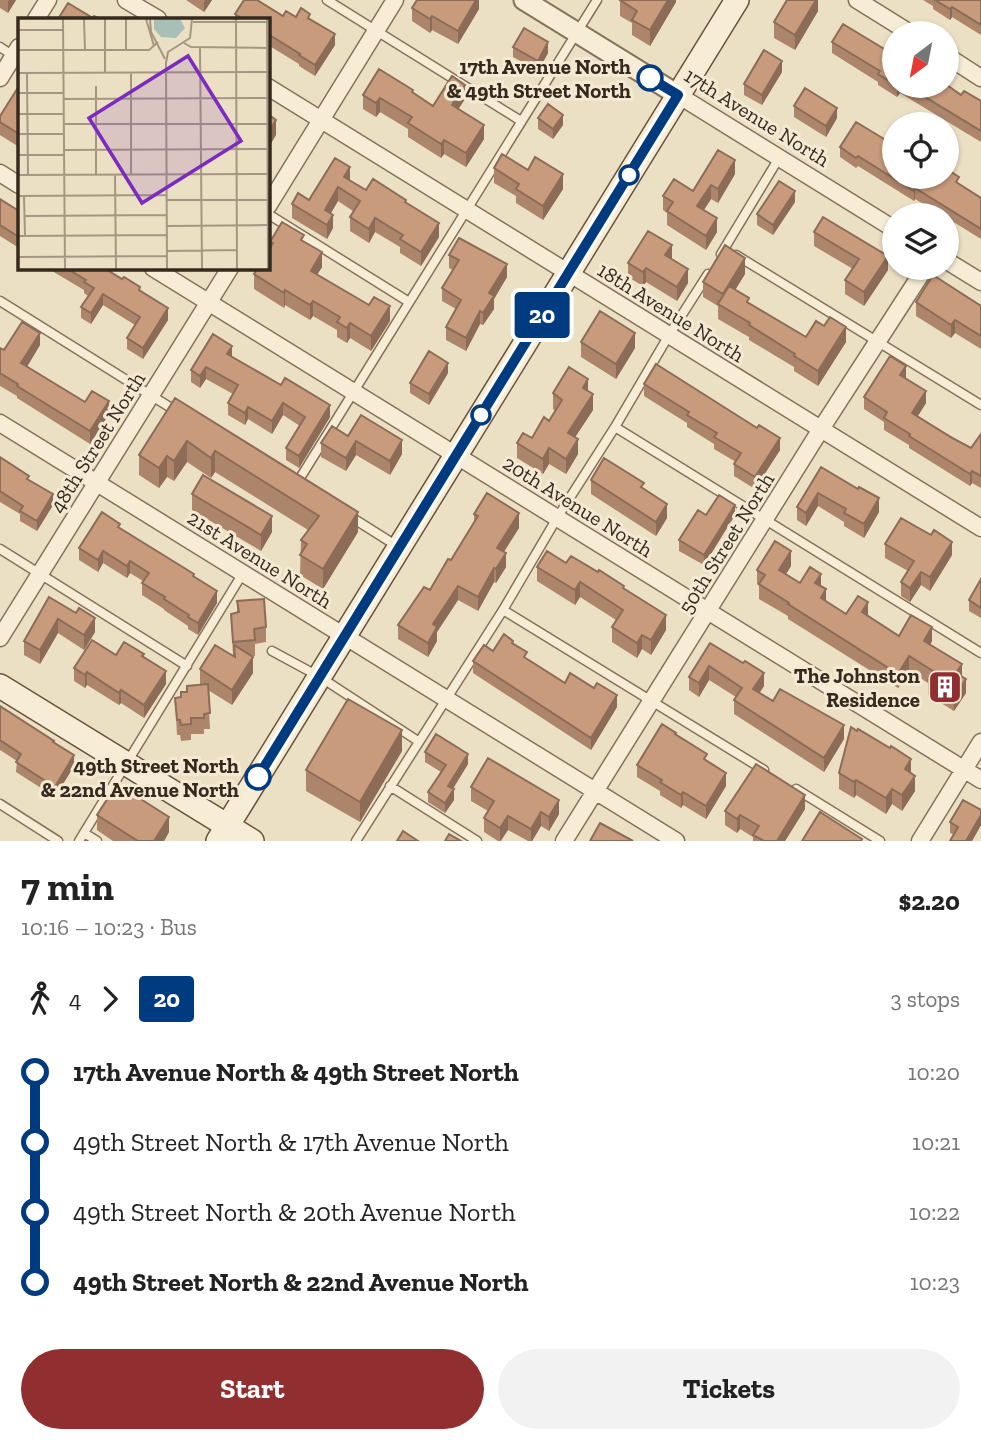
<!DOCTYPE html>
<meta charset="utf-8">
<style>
:root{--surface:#fff;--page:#f2f2f2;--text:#222;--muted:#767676;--accent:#912e2f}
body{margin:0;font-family:"Zilla Slab",serif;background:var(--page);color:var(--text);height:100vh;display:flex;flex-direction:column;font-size:26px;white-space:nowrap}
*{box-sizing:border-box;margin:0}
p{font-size:23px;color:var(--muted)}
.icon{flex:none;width:38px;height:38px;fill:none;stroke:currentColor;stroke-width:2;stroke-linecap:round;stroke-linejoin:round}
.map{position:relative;height:841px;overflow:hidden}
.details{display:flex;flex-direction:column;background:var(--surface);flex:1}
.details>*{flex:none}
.badge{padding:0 14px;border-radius:5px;font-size:24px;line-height:46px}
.needle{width:46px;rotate:212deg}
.controls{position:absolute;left:882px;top:21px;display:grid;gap:14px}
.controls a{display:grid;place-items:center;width:77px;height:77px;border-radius:50%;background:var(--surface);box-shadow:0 2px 5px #0004;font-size:35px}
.map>.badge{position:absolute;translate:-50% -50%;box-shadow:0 0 0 4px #fff}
.legs{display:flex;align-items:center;gap:10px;height:77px;padding:0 21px;font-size:23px}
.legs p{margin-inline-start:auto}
.summary{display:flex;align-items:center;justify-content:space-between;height:119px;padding:0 21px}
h1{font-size:38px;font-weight:800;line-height:52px}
.button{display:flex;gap:14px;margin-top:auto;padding:14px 21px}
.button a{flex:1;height:80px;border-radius:42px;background:var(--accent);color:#fff;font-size:28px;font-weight:800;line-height:80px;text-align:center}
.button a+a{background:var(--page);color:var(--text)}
ul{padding:0 21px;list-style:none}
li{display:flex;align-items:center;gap:24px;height:70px;font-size:26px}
li i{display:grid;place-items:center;width:10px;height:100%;margin:0 9px;background:currentColor}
li i::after{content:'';width:18px;height:18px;margin:-9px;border:5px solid;border-radius:50%;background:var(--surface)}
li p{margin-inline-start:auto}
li:first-child i{background:linear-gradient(#0000 50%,currentColor 0)}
li:last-child i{background:linear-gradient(currentColor 50%,#0000 0)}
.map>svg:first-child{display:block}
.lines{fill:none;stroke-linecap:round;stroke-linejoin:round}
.service-casing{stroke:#85725b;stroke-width:11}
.minor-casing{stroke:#85725b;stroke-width:19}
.tertiary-casing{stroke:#85725b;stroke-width:23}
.secondary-casing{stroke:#67533e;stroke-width:26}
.service{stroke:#f7edd7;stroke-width:8}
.minor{stroke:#f7edd7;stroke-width:16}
.tertiary{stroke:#f7edd7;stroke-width:19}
.secondary{stroke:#f7edd7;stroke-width:23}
.wall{fill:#ac856b}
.shaded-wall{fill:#8c6c57}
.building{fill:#c89b7c;stroke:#8c6c57;stroke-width:2}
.line-1-casing{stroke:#fff;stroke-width:16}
.line-1{stroke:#003b80;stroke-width:10}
.stop-1-dot{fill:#fff;stroke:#003b80;stroke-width:3.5}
.labels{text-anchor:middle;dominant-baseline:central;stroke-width:6;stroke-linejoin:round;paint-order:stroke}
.stop-label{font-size:21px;font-weight:bold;fill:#362a1f;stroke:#f4ead3;text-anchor:end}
.street-label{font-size:21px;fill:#362a1f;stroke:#f4ead3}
.poi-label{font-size:21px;font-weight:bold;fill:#362a1f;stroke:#f4ead3;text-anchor:end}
.inset-road{fill:none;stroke:#a39782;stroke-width:2}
.view{fill:#7b2cbf;fill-opacity:0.15;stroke:#7b2cbf;stroke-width:3.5}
.inset-edge{fill:none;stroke:#362a1f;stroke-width:3.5}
</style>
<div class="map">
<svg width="981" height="841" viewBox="0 0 981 841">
<rect width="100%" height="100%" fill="#ece0c4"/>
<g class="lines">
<g class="service-casing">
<path id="service" d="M327,0l194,121
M0,47l15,10
M268,214l141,88
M721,254l58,-96
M736,255l245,150
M708,274l-39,61 -54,92 366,226
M0,301l176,110
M297,483l300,-483
M351,517l46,29
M0,549l187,117
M503,610l261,160
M272,651l48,26 98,64
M390,786l87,55
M796,789l84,52
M0,804l58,37
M84,833l13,8
M79,841l164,-268
M356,841l147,-231 54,-92 58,-91"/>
</g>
<g class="minor-casing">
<path id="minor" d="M126,0l32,19
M857,0l53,33
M36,19l12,-19
M947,56l34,22
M0,78l19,-31
M268,87l713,441
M678,95l216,134
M0,173l19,12
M268,206l127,-206
M947,261l34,21
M153,268l828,512
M0,423l676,418
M0,638l230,-370
M564,841l257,-412 104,-161
M920,841l61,-99"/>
</g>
<g class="tertiary-casing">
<path id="tertiary" d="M524,0l154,95"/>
</g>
<g class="secondary-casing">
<path id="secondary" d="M0,686l252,155
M218,841l519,-841"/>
</g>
<use href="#service" class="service"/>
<use href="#minor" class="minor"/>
<use href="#tertiary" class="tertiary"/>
<use href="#secondary" class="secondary"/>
</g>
<path class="wall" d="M0,0h16l-8,13 -8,-5z
M186,0h26l-8,12z
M479,0v9l-21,35 -26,-14 -2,3 -18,-12v-13z
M620,0h56v2l-26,44 -18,-11v-12l-12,-7z
M818,0v11l-23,39 -21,-12v-16z
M923,0h58v35l-29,-18 -2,3 -17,-11v-3z
M235,14l61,3 14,2 25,26 -20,31 -16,-10v-2l-31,-19v-26h-33z
M832,42l59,11 3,-2v35h53l14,9 20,6v41l-81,-49 -3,4 -19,-12v-3l-46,-29z
M513,47l35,6 -10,18 -25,-14z
M782,72l-20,33 -18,-10v-11z
M19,86v61l-19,-12v-19z
M413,93l20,13 32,-7 -7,10 26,30 -18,28 -22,-13 -3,4 -33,-21v-8l-28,-17 -4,5 -13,-8v-14z
M794,106l43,12 -11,19 -32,-20z
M538,118l25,7 -10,14 -15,-10z
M840,147l119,37 22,14v41l-34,-21v-3h-5l-27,-16 -1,2 -56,-35 -2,2 -16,-11z
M494,168l34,2 35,19 -20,31 -27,-17v-7l-22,-13z
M735,174l-17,29 -7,-4 -7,11 13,22 -11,18 -39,-25v-12l-4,-3v-14l30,-5z
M350,181l16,9 40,13 33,34 -18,29 -21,-13v-6l-25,-15 -6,11 -19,-12v-14l3,-6 -15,-10 -7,12 2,15 -6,11 -35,-21v-14l17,-4z
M0,199l19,12v37l-19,-12z
M795,202l-22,33 -16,-10v-11z
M814,232l74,38 -24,36 -19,-12v-14l8,-11 -39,-23z
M304,241l18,26 -5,7 73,47 -19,30 -21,-13 -3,5 -10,-6v-7l-24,-14 -3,4 -25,-15 -1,3 -30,-19v-15l16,-26v-6z
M449,255l58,22 -13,22v10l-11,16 -3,-1 -14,27 -20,-11v-13l10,-18 -14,-8v-13l11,-18 -4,-2z
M672,259l16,24 -11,18 -31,-19 -3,4 -15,-9v-14z
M47,268h57l36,23 28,29 -25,39 -16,-10v-11l8,-13 -32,-20 -12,19 -10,-6v-11l7,-11 -4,-3v-3z
M745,274l-10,16 14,13 57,34 40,5 -28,44 -24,-15v-4l-45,-27v-3l-31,-18v-13l-15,-9v-15z
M916,302l65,4v43l-26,-16 -4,5 -35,-22z
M581,342l54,6 -19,31 -35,-22z
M40,345l-13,22 58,35 24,12 -19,30 -73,-46v-2l-17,-10v-38l4,2z
M232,357l98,60 -31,51 -13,-8v-12l14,-22 -17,-11 -11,19 -24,-15 -3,6 -17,-10v-12l5,-9 -27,-15 -6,9 -9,-6v-12z
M448,373l-19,32 -19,-12v-10z
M906,378l20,25 -8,13 53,32 10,-14v54l-9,-5 -2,3 -61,-38v-3l-25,-15v-8l-20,-13v-12z
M644,384l136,66 -25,39 -21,-13v-12l2,-2 -22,-13v-5l-27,-17v-4l-43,-27z
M588,391l5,19 -18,27 3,17 -12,20 -17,-10 -6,10 -26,-16v-15l15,-5 17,-17 6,-10 -2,-2v-16z
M175,398l183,134 -35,57 -23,-14 1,-35 7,-10 -93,-58 -4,6 -24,-16 -13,19 -7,-4 -8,11 -20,-13v-20z
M348,436l54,18 -12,21 -34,-20 -10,16 -25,-14v-14z
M0,457l29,23 24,25 -16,26 -17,-10v-7l-20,-12z
M821,467l58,45 -15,26 -20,-12v-4l-26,-16 -12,20 -9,-6v-13z
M591,480l53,9 23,29 -11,18 -65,-42z
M192,494l80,38 -11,19 -69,-41z
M474,514l45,14 -15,24 2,15 -10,16 -2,-1 -16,29 -20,-11 -21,32v9l-9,16 -30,-18v-14l32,-35 21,-30 23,-37z
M706,515h29l-31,50 -25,-14v-11z
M120,529l74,48 23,26 -19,32 -10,-6v-3l-24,-16v-1l-22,-14v-12l1,-2 -13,-8 -3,5 -24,-15 -5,9 -19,-12v-12z
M885,544l67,11 -22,36 -9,-6 -11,17 -9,-6v-14l7,-11 -23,-13z
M566,563l58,26 42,41 -15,25 -9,-6 -5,9 -25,-16v-15l4,-7 -36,-23 -5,8 -38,-24v-14z
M791,566l-5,8 14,9 21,3 5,15 20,13 22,2 31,20 33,5 -2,4 32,32 4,16 -12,18 -26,-16v-12l-19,-12 -11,17 -110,-69v-3l-29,-17v-13l-2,-2v-14z
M981,579v39l-12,-7v-11z
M49,597l46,35 -11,18 -26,-17 -18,31 -16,-9v-14z
M237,601l29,26v15l-11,2v12h-4l2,17 -21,32 -24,-15 2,39h-6v5h-13v6l-10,1 -1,-6h-3l-2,-37 6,-1 6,-5 13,-7v-16l33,-13 -2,-42 6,-1z
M513,643l14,16 38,24 52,24 -26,43 -118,-77v-12l20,-10z
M710,643l54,43 -5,7 85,46 -20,33 -90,-58v-14l2,-3 -27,-17 -10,17 -10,-7v-13z
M116,655l28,2 22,27 -22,34 -23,-15 -2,2 -32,-20 -2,3 -11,-7v-13z
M0,706l54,37 20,23 -19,31 -39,-25 1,-11 -17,-11z
M676,735l31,26 19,25 -20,33 -23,-14 -2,3 -21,-13v-4l-23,-14v-12z
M402,751l-42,71 -54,-31v-21z
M425,752l43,12 -15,25 1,11 -9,13 -17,-11v-10l13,-20 -16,-10z
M839,773h72l4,18 -13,20 -10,-7 -6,10 -30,-19 -2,3 -15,-9z
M471,787l88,27 -10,17 -8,-5 -9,15h-4l-20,-11 -7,11h-3l-14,-9v-14l4,-7 -17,-10z
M805,809l-20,32h-32v-4l-13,-8 -3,4 -12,-8v-14z
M981,810v15l-9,16 -22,-8v-11z
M97,815l72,17 -5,9h-51l-16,-11z"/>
<path class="shaded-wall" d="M9,0h7l-8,13v-11z
M205,0h7l-8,12v-10z
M476,0h3v9l-21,35v-13z
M668,0h8v2l-26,44v-16z
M816,0h2v11l-23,39v-15z
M952,7v10l-2,3v-11z
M432,16v14l-2,3v-14z
M335,34v11l-20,31v-11z
M548,42v11l-10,18v-10z
M782,61v11l-20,33v-10z
M465,85v14l-13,20v-14z
M897,86h3v7l-3,4z
M380,98v14l-4,5v-14z
M837,108v10l-11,19v-11z
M563,115v10l-10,14v-10z
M276,120v15l-8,14v-16z
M484,125v14l-18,28v-14z
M444,140v14l-3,4v-14z
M735,160v14l-17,29v-14z
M350,167v14l-6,-4z
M563,174v15l-20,31v-14z
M711,185v14l-14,21v-14z
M338,187v14l-13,22v-13z
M915,188v11l-1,2v-10z
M795,191v11l-22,33v-10z
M333,215v13l-6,11v-14z
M375,218v14l-6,11v-14z
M717,218v14l-11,18v-14z
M439,223v14l-18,29v-14z
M672,245v14l-7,-4z
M322,252v15l-11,18v-14z
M888,256v14l-24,36v-14z
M745,258v16l-21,34 -1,-1v-13z
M507,264v13l-13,22v10l-11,16v-12l6,-20z
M646,268v14l-3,4v-14z
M688,269v14l-11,18v-14z
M285,290v15l-1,3v-15z
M103,294v11l-12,19v-11z
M313,301v15l-3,4v-15z
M390,306v15l-19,30v-15z
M168,308v12l-25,39v-11z
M480,311v13l-14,27v-13z
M955,320v13l-4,5v-13z
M350,323v15l-3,5v-15z
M846,327v15l-28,44v-15z
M40,333v12l-19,31v-13z
M635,333v15l-19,31v-15z
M232,346v13l-5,-5z
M448,363v10l-19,32v-11z
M906,366v12l-6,-3z
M206,367v12l-6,9v-12z
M588,379v16l-5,-7z
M926,391v12l-14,22v-12z
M593,394v16l-25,38v-15z
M109,401v13l-19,30v-13z
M283,403v12l-11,19v-13z
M330,405v12l-31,51v-12z
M248,407v12l-3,6v-12z
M780,438v12l-25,39v-12z
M578,439v15l-12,20v-15z
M402,440v14l-12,21v-14z
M187,441v21l-13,19v-20z
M356,441v14l-10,16v-13z
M549,448v16l-6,10v-15z
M215,451v21l-4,6v-20z
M167,456v21l-8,11v-20z
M972,471v12l-2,3v-12z
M818,493v13l-12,20v-13z
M53,494v11l-16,26v-10z
M879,498v14l-15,26v-14z
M667,504v14l-11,18v-14z
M735,505v10l-31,50v-10z
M358,512v20l-35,57v-20z
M519,513v15l-22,34v-14z
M272,516v16l-11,19v-16z
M952,542v13l-22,36v-14z
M103,551v12l-5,9v-12z
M791,551v15l-12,19v-15z
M506,553v14l-10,16v-14z
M130,561v12l-3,5v-12z
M494,568v14l-16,29v-14z
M921,572v13l-11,17v-14z
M821,574v14l-6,-5z
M580,582v15l-5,8v-15z
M458,586v14l-21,32v9l-9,16v-14l5,-19z
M826,589v15l-5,-6z
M217,591v12l-19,32v-12z
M868,602v15l-6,-5z
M666,615v15l-15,25v-15z
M95,618v14l-11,18v-15z
M58,619v14l-18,31v-14z
M932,627v14l-8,15v-15z
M642,635v14l-5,9v-15z
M909,656v15l-11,17v-14z
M253,657v16l-21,32v-15z
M962,664v15l-6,-6z
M709,666v14l-10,17v-14z
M166,671v13l-22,34v-13z
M87,672v13l-2,3v-13z
M764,673v13l-11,17v-14z
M966,679v14l-12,18v-14z
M121,690v13l-2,2v-12z
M617,695v12l-26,43v-12z
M844,725v14l-20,33v-14z
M402,730v21l-42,71v-20z
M468,754v10l-20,32v-10z
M74,755v11l-19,31v-10z
M911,759v16l-6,-6z
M726,773v13l-20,33v-13z
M915,776v15l-13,20v-16z
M856,780v15l-2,3v-16z
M454,789v11l-9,13v-10z
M892,789v15l-6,10v-16z
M683,792v13l-2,3v-13z
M805,795v14l-20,32h-8z
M559,800v14l-10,17v-14z
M541,812v14l-9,15h-1v-12z
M740,815v14l-3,4v-14z
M981,815v10l-9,16h-6z
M508,816v14l-8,11v-13z
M169,817v15l-5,9h-10z"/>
<path class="building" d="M244,0h13l26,16 3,-5 10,6 5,-9 9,6 -2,4 27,16 -20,31 -16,-10 1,-1 -32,-20v-15h-25l-8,-5z
M417,0h59l-18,31 -26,-15 -2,3 -18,-11z
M620,0h48l-18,30 -18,-10 5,-9z
M787,0h29l-21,35 -21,-13z
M935,0h46v25l-29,-18 -2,2z
M68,3l25,15 1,-2 6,3h-42z
M843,24l48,29 2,-3 1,1v33l-16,-10 2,-3 -48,-29z
M524,28l24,14 -10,19 -25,-14z
M764,50l18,11 -20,34 -18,-11z
M379,69l34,21 -1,2 21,14 19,-30 13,9 -13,20 32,20 -18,28 -22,-13 -3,4 -33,-21 4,-6 -32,-19 -4,5 -13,-8z
M947,85l14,10 3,-4 17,10v30l-74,-45z
M19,86v48l-19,-12v-6z
M805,88l32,20 -11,18 -32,-20z
M548,104l15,11 -10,14 -15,-11z
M268,114l8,6 -8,13z
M856,122l38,23v32h53v-8l12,8 -3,5 25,16v31l-66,-41 -1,3 -56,-35 -2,2 -16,-11z
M718,150l17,10 -17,29 -7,-4 -14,21 20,12 -11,18 -39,-25 6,-9 -10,-6 11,-17 19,12z
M502,154l26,16 7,-13 28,17 -20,32 -27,-17 3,-5 -25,-16z
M335,158l15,9 -6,10 22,13 7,-11 33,21 -1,2 34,21 -18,29 -21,-13 3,-4 -28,-17 -6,11 -19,-12 10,-16 -22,-14 -13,23 8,5 -6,10 -35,-21 6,-11 11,7z
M779,181l16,10 -22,34 -16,-11z
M0,199l19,12v26l-19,-12z
M823,217l65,39 -24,36 -19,-12 14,-21 -45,-27z
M282,222l22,13 -3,5 21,12 -11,19 58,34 5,-8 16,9 -19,30 -21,-13 -3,5 -10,-6 3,-5 -27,-16 -3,4 -25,-15 -1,3 -30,-19 4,-6h10v-17l5,-8 -3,-1z
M648,231l24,14 -7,10 23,14 -11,18 -31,-19 -3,4 -15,-9z
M459,238l48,26 -18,29 5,3 -11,17 -3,-2 -14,27 -20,-11 15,-27 -19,-12 17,-28 -10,-5z
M725,245l20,13 -22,36 -20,-12z
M66,268h38l18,11 2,-2 16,10 -1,3 29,18 -25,40 -16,-10 13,-21 -37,-23 -12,19 -10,-6 13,-19 -10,-6 2,-2z
M933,275l48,31v30l-26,-16 -4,5 -35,-23z
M729,286l20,12 -2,4 59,35 10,-16 8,5 6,-9 16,10 -28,44 -24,-15 1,-2 -46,-29 1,-2 -32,-19z
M600,311l35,22 -19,31 -35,-22z
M22,322l18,11 -19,30 64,39 7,-11 17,10 -19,30 -73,-45 1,-2 -18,-11v-25l4,2z
M213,334l19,12 -5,8 54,31 4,-7 45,27 -31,51 -13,-8 19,-31 -22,-14 -11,18 -24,-14 -3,6 -17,-10 10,-18 -32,-18 -6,9 -9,-6z
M429,351l19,12 -19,31 -19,-11z
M890,356l16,10 -6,9 26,16 -14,22 40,25 19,10 10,-14v42l-9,-5 -2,3 -61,-38 1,-2 -26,-16 3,-6 -23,-15z
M656,364l101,64 2,-3 21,13 -25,39 -21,-13 7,-11 -27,-16 3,-4 -30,-18 2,-3 -45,-28z
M569,367l19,12 -5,9 10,6 -25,39 10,6 -12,20 -17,-11 -6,11 -26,-16 6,-10 9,5 12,-21 5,4 13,-21 -9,-7z
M175,398l183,114 -35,57 -23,-14 7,-11 -6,-4 18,-24 -104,-65 -4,7 -24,-17 -13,20 -7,-5 -8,12 -20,-13z
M361,415l41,25 -12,21 -34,-20 -10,17 -25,-15 11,-17 16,10z
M0,457l29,19 -2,3 26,15 -16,27 -17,-10 3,-5 -23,-15z
M604,458l40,25 -3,4 26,17 -11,18 -65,-42z
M821,467l37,22 1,-2 20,11 -15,26 -20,-11 2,-4 -28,-16 -12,20 -9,-6z
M203,475l69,41 -11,19 -69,-41z
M487,493l32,20 -22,35 9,5 -10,16 -2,-1 -16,29 -20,-11 -25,38 4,3 -9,16 -30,-18 26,-38 6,3 18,-31 3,1 27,-44 -4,-2z
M719,495l16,10 -31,50 -25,-15 19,-30 8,5z
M102,512l18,12 -2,3 76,47 -1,2 24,15 -19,32 -10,-6 1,-2 -25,-16 1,-2 -23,-14 7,-10 -19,-12 -3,5 -24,-15 -5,9 -19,-12z
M901,518l30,17 3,-5 18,12 -22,35 -9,-5 -11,16 -9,-6 13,-21 -29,-17z
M775,541l16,10 -12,19 21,13 10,-16 11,7 -6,9 11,6 -5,9 25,16 12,-18 10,6 -6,10 37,24 12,-21 21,12 -8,14 38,23 -6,9 10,6 -12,18 -26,-17 5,-9 -24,-15 -11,18 -110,-70 1,-1 -30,-19 6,-9 -8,-5z
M547,551l19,12 5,-7 27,16 1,-2 25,16 -1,2 43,27 -15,25 -9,-5 -5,8 -25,-16 11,-17 -43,-28 -5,8 -38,-23z
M981,579v29l-12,-8z
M49,597l27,16 3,-5 16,10 -11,17 -26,-16 -18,31 -16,-9z
M264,599l2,28 -12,2 1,11 -22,2 -2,-28 8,-2 -2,-11z
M504,634l9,7 -1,2 15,9 -3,5 41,26 5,-10 24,15 3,-5 20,12 -26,43 -118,-77 11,-16 9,6z
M92,640l24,15 8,-13 20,12 -2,2 24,15 -22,34 -23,-15 -2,3 -32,-21 -2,3 -11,-7z
M710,643l33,20 2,-2 19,12 -11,16 20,12 7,-12 64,36 -20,33 -90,-58 8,-12 -33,-22 -10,17 -10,-6z
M215,645l20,12 -1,-12 19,12 -21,33 -32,-21z
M208,684l2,29 -6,1v4h-13v6l-10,1 -1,-5h-3l-2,-22 6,-1v-5h6v-6z
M348,699l54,31 -42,72 -54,-32z
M0,706l54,35 -1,1 21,13 -19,32 -39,-25 5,-8 -21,-14z
M662,724l14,9 -1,1 32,20 -3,5 22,14 -20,33 -23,-14 -2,3 -21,-13 2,-2 -25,-15z
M851,727l6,4 1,-2 32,19 1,-2 20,13 -6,10 10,7 -13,19 -10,-6 -6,9 -30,-18 -2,2 -15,-9z
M436,734l32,20 -20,32 6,3 -9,14 -17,-11 18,-27 -21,-13z
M488,758l71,42 -10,17 -8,-5 -10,17 -23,-13 -8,12 -16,-10 10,-17 -23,-14z
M756,764l49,31 -28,46h-13l-11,-6 6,-9 -19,-11 -3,4 -12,-8z
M117,784l52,33 -15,24h-16l-41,-26z
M963,800l18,10v5l-15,26h-16l8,-14 -8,-5z
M820,812l42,27 -1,2h-59z
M600,823l33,18h-43z
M403,831l15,10h-21z
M449,834l12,7h-16z"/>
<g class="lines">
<g class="line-1-casing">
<path id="line-1" d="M258,777l420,-682 -28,-17"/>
</g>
<use href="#line-1" class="line-1"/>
</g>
<defs>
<g id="building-square" transform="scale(1.75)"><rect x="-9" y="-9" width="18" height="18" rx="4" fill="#912e2f" stroke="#f4ead3"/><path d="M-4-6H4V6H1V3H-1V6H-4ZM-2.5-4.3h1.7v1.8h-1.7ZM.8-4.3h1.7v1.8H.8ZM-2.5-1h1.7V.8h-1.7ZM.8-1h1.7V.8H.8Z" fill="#fff"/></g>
</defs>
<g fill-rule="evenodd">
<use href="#building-square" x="945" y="687"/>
</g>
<g class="stop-1-dot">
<circle cx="650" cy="78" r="12"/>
<circle cx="629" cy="175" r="9"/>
<circle cx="481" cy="415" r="9"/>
<circle cx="258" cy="777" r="12"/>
</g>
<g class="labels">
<g class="stop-label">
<text x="631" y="66">17th Avenue North<tspan x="631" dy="24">&amp; 49th Street North</tspan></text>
<text x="239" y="765">49th Street North<tspan x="239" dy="24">&amp; 22nd Avenue North</tspan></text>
</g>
<g class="street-label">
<text transform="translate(757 117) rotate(32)">17th Avenue North</text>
<text transform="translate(671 312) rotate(32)">18th Avenue North</text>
<text transform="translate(97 442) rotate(-58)">48th Street North</text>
<text transform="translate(578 506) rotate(32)">20th Avenue North</text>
<text transform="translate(726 543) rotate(-58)">50th Street North</text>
<text transform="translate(260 559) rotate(32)">21st Avenue North</text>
</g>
<g class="poi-label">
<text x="920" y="675">The Johnston<tspan x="920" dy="24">Residence</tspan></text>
</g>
</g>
<g transform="translate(18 18)">
<rect width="252" height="252" fill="#ece0c4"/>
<path d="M136,1h26l5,9 -9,10 -15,-1 -7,-8z" fill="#a6bfb7"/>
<path class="inset-road" d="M45,1l2,250M66,1l1,31M128,1l8,27M132,1l1,13 14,27M218,1l1,250M249,1l1,250M175,4h74M0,12h45M166,25l7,4 77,1M182,30l2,221M0,32h131l9,-8M108,32v-31M87,54v-53M0,55l252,-1M9,55l1,102M0,75h45M45,81l207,-1M0,96h45M46,106h206M0,116h46M46,132l203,-1M0,137h46M0,157l252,-1M78,157v-89M97,157l1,94M113,157v-103M0,178l149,-1M6,178l1,40M149,182h103M7,198l142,-1M149,208l103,-1M0,218l149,-1M149,233l70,-1M0,239l149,-1M149,251l-1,-206 2,-11 22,-14 2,-19"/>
<path class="view" d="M170,38l53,85 -99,62 -53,-85z"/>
<rect width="252" height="252" class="inset-edge"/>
</g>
</svg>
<div class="controls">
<a><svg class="needle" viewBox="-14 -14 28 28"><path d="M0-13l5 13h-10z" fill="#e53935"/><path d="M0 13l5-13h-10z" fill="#767676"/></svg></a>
<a><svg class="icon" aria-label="locate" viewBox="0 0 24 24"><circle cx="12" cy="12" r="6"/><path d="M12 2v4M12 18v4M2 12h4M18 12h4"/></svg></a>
<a><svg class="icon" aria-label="layers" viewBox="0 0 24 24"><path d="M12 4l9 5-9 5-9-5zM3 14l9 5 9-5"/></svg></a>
</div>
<b class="badge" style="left:542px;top:315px;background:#003b80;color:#fff">20</b>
</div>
<section class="details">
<div class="summary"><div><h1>7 min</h1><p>10:16 – 10:23 · Bus</p></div><b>$2.20</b></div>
<div class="legs"><svg class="icon" aria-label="walk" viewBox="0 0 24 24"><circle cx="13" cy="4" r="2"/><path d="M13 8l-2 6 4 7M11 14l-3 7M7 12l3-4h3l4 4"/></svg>4<svg class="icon" aria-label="forward" viewBox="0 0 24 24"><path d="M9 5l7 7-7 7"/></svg><b class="badge" style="background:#003b80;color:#fff">20</b><p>3 stops</p></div>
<ul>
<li><i style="color:#003b80"></i><b>17th Avenue North &amp; 49th Street North</b><p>10:20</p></li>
<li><i style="color:#003b80"></i><span>49th Street North &amp; 17th Avenue North</span><p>10:21</p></li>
<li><i style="color:#003b80"></i><span>49th Street North &amp; 20th Avenue North</span><p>10:22</p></li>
<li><i style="color:#003b80"></i><b>49th Street North &amp; 22nd Avenue North</b><p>10:23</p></li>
</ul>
<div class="button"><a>Start</a><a>Tickets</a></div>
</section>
